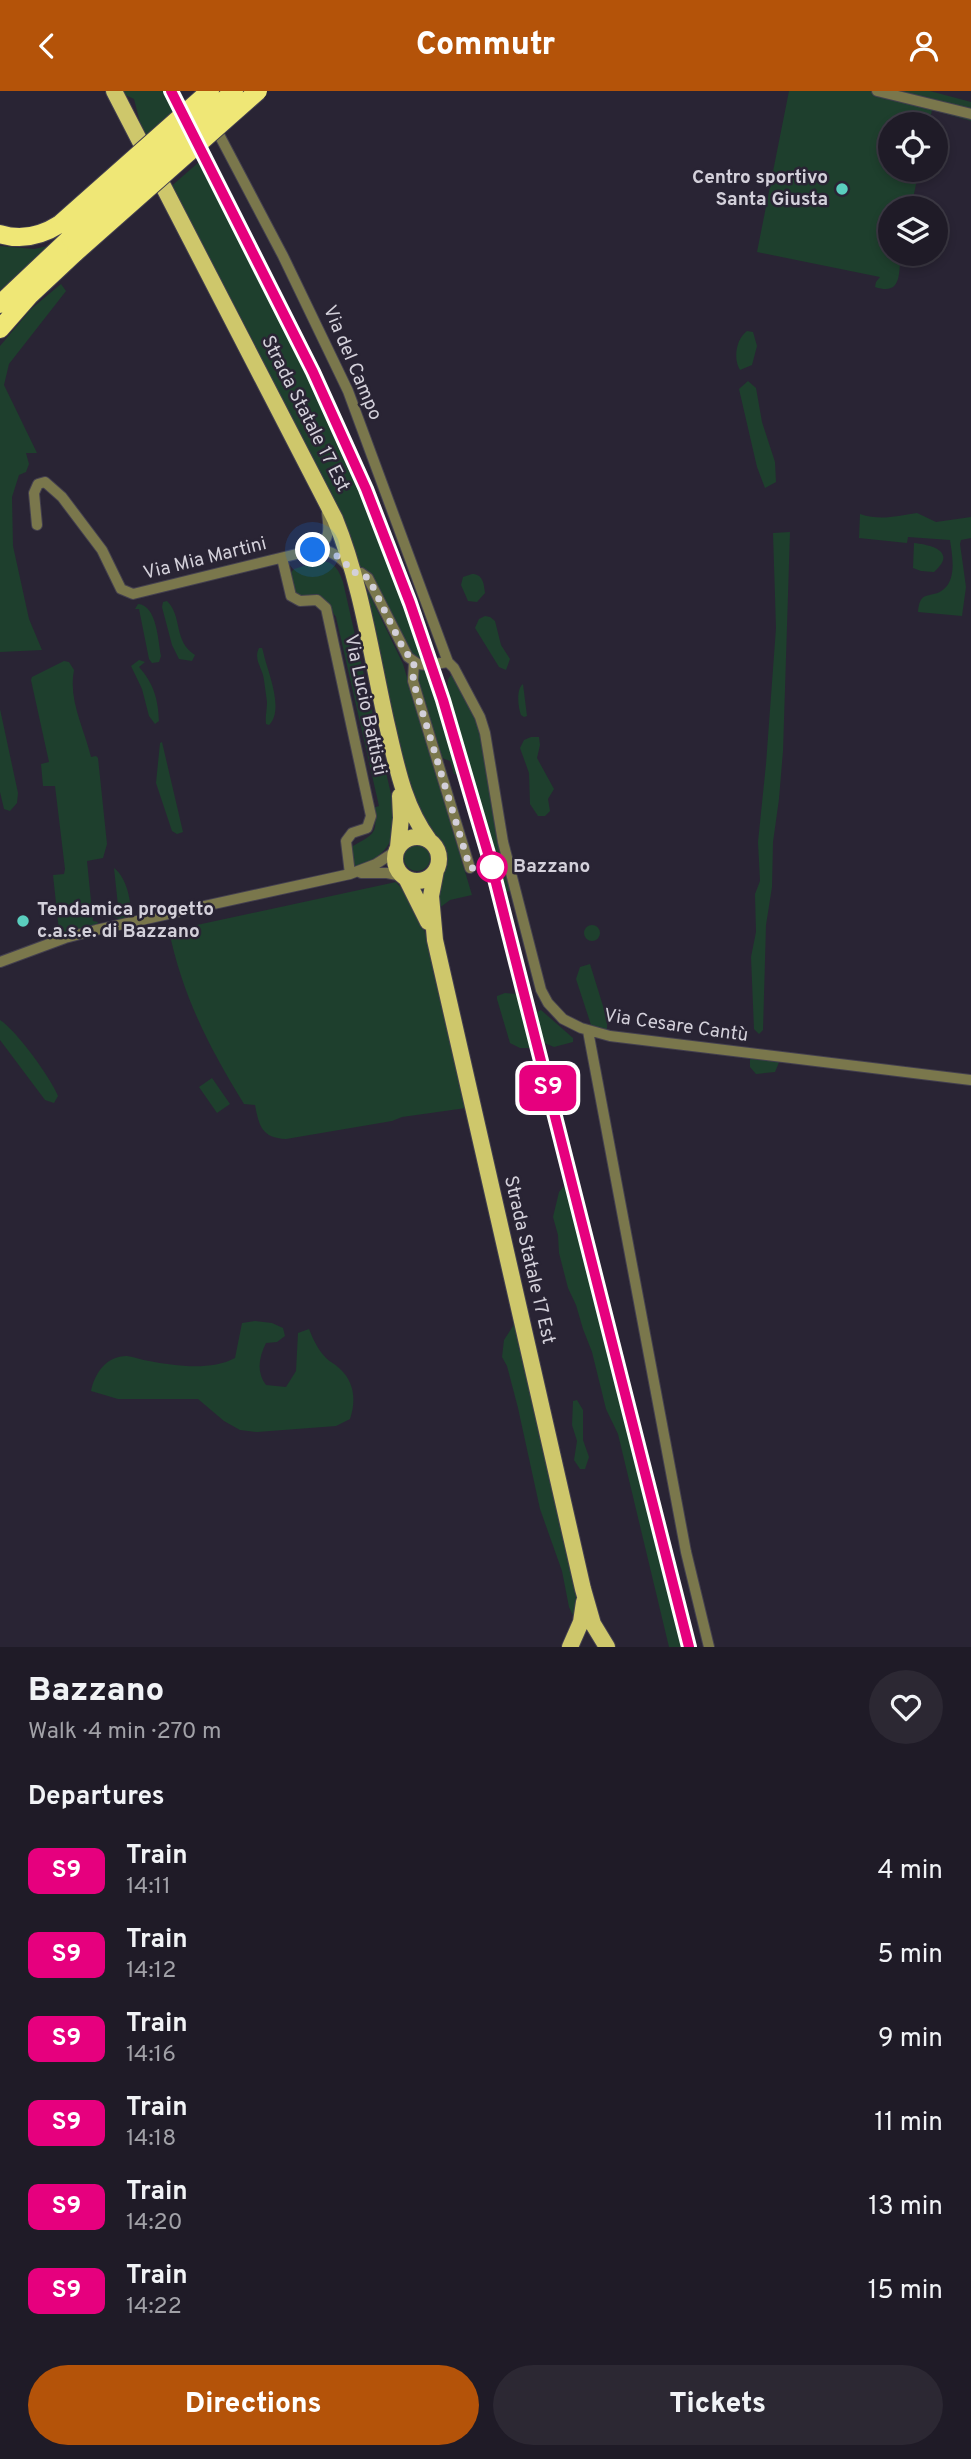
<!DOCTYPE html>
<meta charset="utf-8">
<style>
:root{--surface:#1f1b27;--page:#2c2833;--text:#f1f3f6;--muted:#a1a1a7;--line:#3c3944;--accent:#b45309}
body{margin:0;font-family:Overpass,sans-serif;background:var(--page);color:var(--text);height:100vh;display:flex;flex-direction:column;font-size:26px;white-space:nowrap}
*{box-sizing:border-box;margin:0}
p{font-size:23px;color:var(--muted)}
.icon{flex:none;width:38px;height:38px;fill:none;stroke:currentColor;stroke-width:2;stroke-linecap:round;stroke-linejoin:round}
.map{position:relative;height:1556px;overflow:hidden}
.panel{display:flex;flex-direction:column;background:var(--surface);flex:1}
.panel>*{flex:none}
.badge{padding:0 14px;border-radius:10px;font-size:24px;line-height:46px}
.tools{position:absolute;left:878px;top:21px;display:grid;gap:14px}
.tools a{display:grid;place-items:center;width:70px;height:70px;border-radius:50%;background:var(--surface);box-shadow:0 4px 10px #0003,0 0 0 2px var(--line);font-size:35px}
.you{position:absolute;width:35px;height:35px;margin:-18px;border:5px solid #fff;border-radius:50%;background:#1a73e8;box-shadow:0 0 0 10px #1a73e833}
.map>.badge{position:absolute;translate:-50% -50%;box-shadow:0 0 0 4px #fff}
h2{padding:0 28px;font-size:26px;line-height:63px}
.round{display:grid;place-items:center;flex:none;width:74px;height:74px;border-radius:37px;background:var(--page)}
.summary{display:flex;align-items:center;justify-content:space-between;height:119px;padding:0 28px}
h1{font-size:33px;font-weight:800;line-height:52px}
.primary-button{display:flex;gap:14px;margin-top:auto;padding:14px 28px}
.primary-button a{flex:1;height:80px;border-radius:42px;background:var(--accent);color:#fff;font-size:28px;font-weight:800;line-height:80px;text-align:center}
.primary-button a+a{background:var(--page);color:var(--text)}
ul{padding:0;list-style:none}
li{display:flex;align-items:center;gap:21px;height:84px;padding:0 28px}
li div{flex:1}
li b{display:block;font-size:26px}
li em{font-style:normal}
li .badge{min-width:77px;font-weight:700;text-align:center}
header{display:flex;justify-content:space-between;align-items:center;height:91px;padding:0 28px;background:var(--accent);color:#fff;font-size:32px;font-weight:800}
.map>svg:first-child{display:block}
.built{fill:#332b41}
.green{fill:#1e3f2d}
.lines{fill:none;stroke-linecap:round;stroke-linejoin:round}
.street-casing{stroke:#44404f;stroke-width:12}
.primary-casing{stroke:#44404f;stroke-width:18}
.highway-casing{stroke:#44404f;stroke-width:20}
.street{stroke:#7a774c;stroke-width:10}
.primary{stroke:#cec76b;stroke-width:16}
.highway{stroke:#efe776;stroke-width:18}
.rail-casing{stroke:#bcb9c3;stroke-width:5}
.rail{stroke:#292434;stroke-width:2.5;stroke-dasharray:8;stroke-linecap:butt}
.highway-bridge-casing{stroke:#44404f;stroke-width:20;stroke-linecap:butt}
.highway-bridge{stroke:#efe776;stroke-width:18}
.line-casing{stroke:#fff;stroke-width:16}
.line{stroke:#e6007e;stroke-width:10}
.walk{stroke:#d3d0da;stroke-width:7;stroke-dasharray:0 12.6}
.poi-dot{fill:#5acebe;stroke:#292434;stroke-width:2.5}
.stop-dot{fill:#fff;stroke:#e6007e;stroke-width:3.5}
.labels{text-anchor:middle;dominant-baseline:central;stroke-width:5;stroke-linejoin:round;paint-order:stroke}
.poi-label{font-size:19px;font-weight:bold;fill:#d3d0da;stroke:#292434;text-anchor:end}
.street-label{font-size:19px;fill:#d3d0da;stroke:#292434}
.stop-label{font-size:19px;font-weight:bold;fill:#d3d0da;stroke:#292434;text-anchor:start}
</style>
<header><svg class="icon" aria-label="back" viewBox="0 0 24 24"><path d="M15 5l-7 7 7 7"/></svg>Commutr<svg class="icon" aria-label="person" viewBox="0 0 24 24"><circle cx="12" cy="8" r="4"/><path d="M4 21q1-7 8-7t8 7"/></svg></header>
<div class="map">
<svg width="971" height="1556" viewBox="0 0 971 1556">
<rect width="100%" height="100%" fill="#292434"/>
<path class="built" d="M164,0h14l141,278 53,117 65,177 41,129 20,73 197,782h-13l-196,-778 -19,-70 -42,-132 -64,-176 -54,-117z"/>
<path class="green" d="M117,0h46l15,26 -32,29 -12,-47z
M789,0h141l41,11v19l-39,-11 -3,14h-38v46h28l-8,38h-20v46h10c-3,15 3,43 -26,33l1,-5 4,-5 -123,-25z
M199,71c56,109 116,217 162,330 38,92 70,187 98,282h-5l-4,-13 -8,-3 -32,-103 -25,-45 -30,-43 -187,-378z
M0,155l34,3 14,-3 -7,9 -41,40z
M61,193l5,7 -57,73 -5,21 33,68h-11l3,11 -3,8 -7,3 -7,22 1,49 16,73 13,31 -42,2v-306l31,-37z
M747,240l6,1 4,14 -5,19 -12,5c-7,-11 -4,-31 7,-39z
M748,290l8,7 6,34 13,40 1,20 -11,6 -8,-21 -18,-78z
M917,422l19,9 35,-5v21l-10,2 -1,4 6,43 -4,29 -44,-4c2,-24 13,-12 26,-23 13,-11 8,-35 6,-49l-42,-3 -1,6 -48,-5 1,-24c21,7 36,2 57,-1z
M790,441l-7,219 -4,48 -6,43 -1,45 -6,38 -3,105 -4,4 -5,-5 -3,-72 5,-25 -1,-38 5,-13 -2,-39 8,-78 10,-136 -3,-95z
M914,452c19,2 43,9 20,29l-13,-1 -8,-3z
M320,470c14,0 19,9 23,21l50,221c4,35 -2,50 -35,64l-5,-2 -2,-18c20,-12 29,-12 22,-39l6,-2 -43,-189 -12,-17 -5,-3 -21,-1 -4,-4 -5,-17 5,-6z
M472,483c11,0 12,10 13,19l-8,9 -9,-1 -7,-16 2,-8z
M359,491l10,11 34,71 69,231 -22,5 -12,9 -2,-6c14,-53 11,-47 -22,-89z
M167,510c16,16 6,40 28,54l-3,6 -13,-2 -7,-14 -10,-38 1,-5z
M138,513c19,1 20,37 23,52l-2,6 -7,1 -3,-4 -10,-50h-4z
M485,525l5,1 5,4 6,24 9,14 -4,11 -7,-3 -24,-39 4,-9z
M259,557h3l1,3c4,20 22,58 6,74l-3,-1c-1,-7 1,-14 1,-22 -1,-7 -2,-15 -3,-22 -1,-12 -11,-20 -5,-32z
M139,569l6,2 -6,5c15,17 19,32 20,54l-4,3 -6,-8 -7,-27 -11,-23z
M64,570l5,1 5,8c-6,30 10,58 17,87l5,-1 2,2 9,86 -4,14 -16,3 6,60 5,1 -1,2 -31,10 -7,-3 -6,-56 11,-1 1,-5 -10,-83h-12l-2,-22 8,-2 -18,-82 1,-3z
M452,583l25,46 9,37 9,68 16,66 -10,1 -28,-101h4l-30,-99 1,-13z
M523,593l4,32 -3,1 -3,-2c-3,-8 -5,-26 2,-31z
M0,618l18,84 -1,10 -7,8 -6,-2 -4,-17z
M531,646h8l1,8 -3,13 17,31 -6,10 2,12 -5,5h-7l-8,-12 -1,-31 -9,-25 4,-8z
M162,651l21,90 -6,2 -5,-3 -16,-48 4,-40z
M404 767a13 13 0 1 1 26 0a13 13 0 1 1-26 0Z
M114,777c12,8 19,36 16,50l-7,3 -11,-5 7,-1z
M396,791c13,15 23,33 30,53l40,173 -64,9 -10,4 -106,18c-24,-1 -27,-13 -31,-34l-11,-1c-35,-57 -61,-107 -75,-173z
M584 842a8 8 0 1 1 16 0a8 8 0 1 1-16 0Z
M590,873l17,55v14l-14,-2 -17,-52 4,-12z
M505,902l11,1 3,5 13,49h-12l-10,-5 -13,-44v-3z
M541,919l32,28v4l-19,5 -12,-5 -7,-23 2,-7z
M0,929c16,10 51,58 58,76l-4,7 -9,-3 -45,-60z
M750,964l30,5 -5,12 -19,2 -6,-7z
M212,987l18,26 -13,9 -18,-26z
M565,1094l117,462h-13l-51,-213 -12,-25 -14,-57 -9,-23 -7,-24 -8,-17 -9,-35 -1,-18 -5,-18 6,-25z
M255,1230l17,2 11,5 2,8 -8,6 -11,1c-7,14 -10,29 0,42l20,2 10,-16 2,-38 11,-4c4,10 9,21 17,29 4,4 9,6 13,10 16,14 17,33 11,51l-14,7 -79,6 -17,-2 -16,-9 -26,-22h-80l-27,-8c4,-18 15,-35 36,-35 7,1 15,4 22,5 26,5 62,10 86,-3l7,-35z
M515,1232l59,258 3,20 -1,21 -7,-15 -7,-36 -22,-62 -22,-101 -11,-42 -5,-9 2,-17z
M577,1309l6,10v30l6,17 -4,12h-5l-6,-9 3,-19 -5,-16 1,-24z"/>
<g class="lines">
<g class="street-casing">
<path id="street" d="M877,0l94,23
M214,34l69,131 65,135 100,271
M37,434l-3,-32 4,-9 7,-2 17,15 40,53 19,39 12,5 180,-44c18,-2 30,8 39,22l9,1 7,5 40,79 10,7 9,1
M316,457c15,-8 13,-20 11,-35
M282,467l9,38 9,5 17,-1 9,8 45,208 -4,12 -15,5 -6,8 4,33
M414,571l-1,19 57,187
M435,573l13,-2 6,6 26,49 5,16 18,109 38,148 7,13 15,16 18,9 29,8 361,44
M361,782h26l16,3
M0,871l65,-24 31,-8 254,-56 26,-10 20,-13
M588,940l98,521 23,95"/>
</g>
<g class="primary-casing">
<path id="primary" d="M114,0l221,428c26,64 36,135 51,202 10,42 17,84 43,119
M395 768a22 22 0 1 1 44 0a22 22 0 1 1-44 0Z
M398,756l3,-29 -1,-22
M436,779l-5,26 4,44 148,649 10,35 14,23
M406,787l22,44
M570,1556l11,-25 3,-20"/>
</g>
<g class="highway-casing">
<path id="highway" d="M0,143c22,7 41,2 60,-10
M0,213l70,-66
M0,238l29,-33 47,-44"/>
</g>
<use href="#street" class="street"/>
<use href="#primary" class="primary"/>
<use href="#highway" class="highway"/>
<g class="rail-casing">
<path id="rail" d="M171,0l142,281 53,117 44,114 33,97 49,167 197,780"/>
</g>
<use href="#rail" class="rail"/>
<g class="highway-bridge-casing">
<path id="highway-bridge" d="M60,133l150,-133
M70,147l164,-147
M76,161l182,-161"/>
</g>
<use href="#highway-bridge" class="highway-bridge"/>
</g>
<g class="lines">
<g class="line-casing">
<path id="line" d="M171,0l142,281 53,117 44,114 33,97 49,167 197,780"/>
</g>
<use href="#line" class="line"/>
<path class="walk" d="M313,459c18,-1 30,8 39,22l12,2 7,9 33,67 10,12 -1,19 57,187 22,-1"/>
</g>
<g class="poi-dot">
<circle cx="842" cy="98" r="7"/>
<circle cx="23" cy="830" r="7"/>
</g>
<circle class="stop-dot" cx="492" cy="776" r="14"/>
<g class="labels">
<g class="poi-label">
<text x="828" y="87">Centro sportivo<tspan x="828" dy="22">Santa Giusta</tspan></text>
<text x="37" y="819" text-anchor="start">Tendamica progetto<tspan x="37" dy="22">c.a.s.e. di Bazzano</tspan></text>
</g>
<g class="street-label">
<text transform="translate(352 272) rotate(67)">Via del Campo</text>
<text transform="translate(305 323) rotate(63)">Strada Statale 17 Est</text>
<text transform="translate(205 468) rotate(-14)">Via Mia Martini</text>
<text transform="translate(365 614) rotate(78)">Via Lucio Battisti</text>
<text transform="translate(676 935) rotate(8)">Via Cesare Cantù</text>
<text transform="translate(529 1169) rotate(77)">Strada Statale 17 Est</text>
</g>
<g class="stop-label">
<text x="513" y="776">Bazzano</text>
</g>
</g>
</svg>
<div class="tools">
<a><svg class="icon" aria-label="locate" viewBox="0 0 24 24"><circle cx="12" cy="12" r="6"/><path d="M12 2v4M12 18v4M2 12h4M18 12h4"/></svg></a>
<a><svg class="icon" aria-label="layers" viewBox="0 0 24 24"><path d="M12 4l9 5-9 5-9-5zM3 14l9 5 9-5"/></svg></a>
</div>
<div class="you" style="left:313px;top:459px"></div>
<b class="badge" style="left:548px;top:997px;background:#e6007e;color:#fff">S9</b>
</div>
<section class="panel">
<div class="summary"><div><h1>Bazzano</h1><p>Walk · 4 min · 270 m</p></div><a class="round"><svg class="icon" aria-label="heart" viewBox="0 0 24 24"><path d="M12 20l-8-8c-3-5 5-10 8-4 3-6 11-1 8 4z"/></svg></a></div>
<h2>Departures</h2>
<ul>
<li><span class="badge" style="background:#e6007e;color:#fff">S9</span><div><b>Train</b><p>14:11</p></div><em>4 min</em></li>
<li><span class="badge" style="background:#e6007e;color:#fff">S9</span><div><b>Train</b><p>14:12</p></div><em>5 min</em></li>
<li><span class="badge" style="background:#e6007e;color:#fff">S9</span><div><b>Train</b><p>14:16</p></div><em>9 min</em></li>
<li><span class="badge" style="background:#e6007e;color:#fff">S9</span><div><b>Train</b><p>14:18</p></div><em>11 min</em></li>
<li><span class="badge" style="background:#e6007e;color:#fff">S9</span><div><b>Train</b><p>14:20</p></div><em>13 min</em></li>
<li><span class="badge" style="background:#e6007e;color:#fff">S9</span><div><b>Train</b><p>14:22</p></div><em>15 min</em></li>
</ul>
<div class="primary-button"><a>Directions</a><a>Tickets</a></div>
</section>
